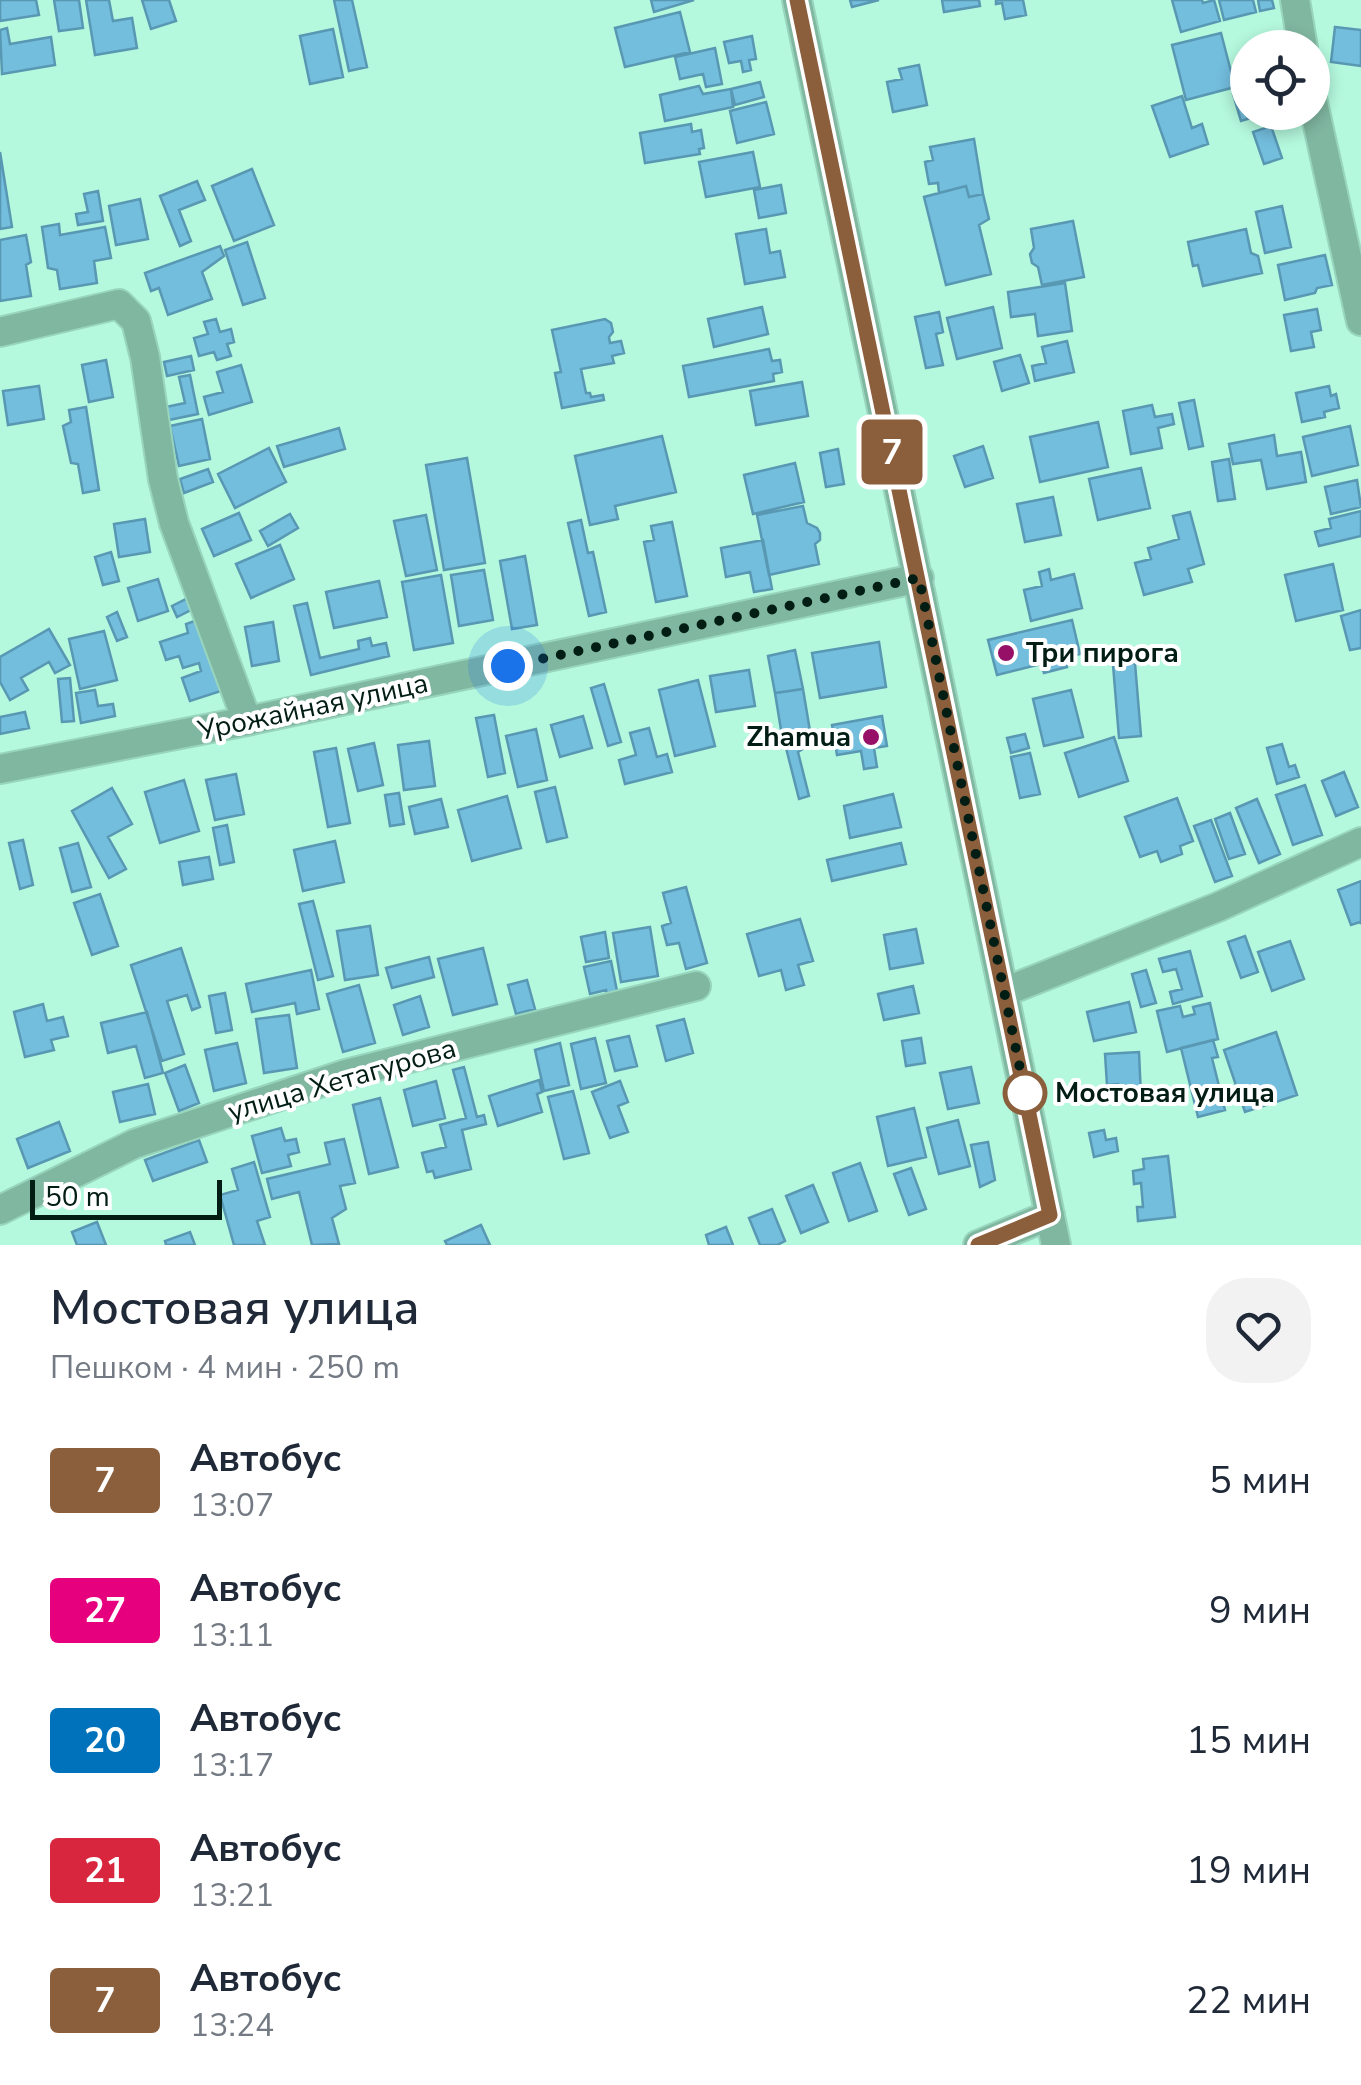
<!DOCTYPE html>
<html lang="ru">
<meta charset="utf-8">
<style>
:root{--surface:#fff;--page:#f2f2f3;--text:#1f2937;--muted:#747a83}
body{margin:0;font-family:"Nunito Sans",sans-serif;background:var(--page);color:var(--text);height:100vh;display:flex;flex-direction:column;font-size:38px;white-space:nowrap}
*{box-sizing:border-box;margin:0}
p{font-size:32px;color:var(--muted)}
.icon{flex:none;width:55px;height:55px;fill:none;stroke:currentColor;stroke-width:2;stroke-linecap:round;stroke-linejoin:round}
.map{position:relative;height:1245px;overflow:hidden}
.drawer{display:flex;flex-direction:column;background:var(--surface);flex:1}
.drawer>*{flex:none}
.badge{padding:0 20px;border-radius:8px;font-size:35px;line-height:65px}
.fabs{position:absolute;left:1230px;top:30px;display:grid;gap:20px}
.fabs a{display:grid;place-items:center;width:100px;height:100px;border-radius:50%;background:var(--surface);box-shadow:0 5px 15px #0003;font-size:50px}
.scale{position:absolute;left:30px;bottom:25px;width:192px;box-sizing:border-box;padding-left:10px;border:5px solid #021d14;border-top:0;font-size:28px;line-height:35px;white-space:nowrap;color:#021d14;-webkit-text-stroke:8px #fff;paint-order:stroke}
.you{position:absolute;width:50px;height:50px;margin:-25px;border:8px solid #fff;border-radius:50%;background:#1a73e8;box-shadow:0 0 0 15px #1a73e833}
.map>.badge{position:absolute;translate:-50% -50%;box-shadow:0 0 0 5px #fff}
.round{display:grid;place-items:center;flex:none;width:105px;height:105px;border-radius:40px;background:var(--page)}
.head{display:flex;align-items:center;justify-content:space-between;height:170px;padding:0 50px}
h1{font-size:48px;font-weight:600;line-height:75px}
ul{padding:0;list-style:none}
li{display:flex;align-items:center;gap:30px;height:130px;padding:0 50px}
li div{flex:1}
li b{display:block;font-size:38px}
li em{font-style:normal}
li .badge{min-width:110px;font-weight:700;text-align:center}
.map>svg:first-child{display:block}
.building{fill:#73bddd;stroke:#5898b3;stroke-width:2.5}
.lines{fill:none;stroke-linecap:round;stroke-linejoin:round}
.minor-casing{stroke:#98d5bd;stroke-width:32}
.minor{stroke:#80b7a1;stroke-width:28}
.line-casing{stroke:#fff;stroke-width:22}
.line{stroke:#8b5e3c;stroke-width:15}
.walk{stroke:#021d14;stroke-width:10;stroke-dasharray:0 18}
.poi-dot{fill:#961067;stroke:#fff;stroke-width:4}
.stop-dot{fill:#fff;stroke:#8b5e3c;stroke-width:5}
.labels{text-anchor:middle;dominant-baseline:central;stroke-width:8;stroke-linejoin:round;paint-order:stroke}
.poi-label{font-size:28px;font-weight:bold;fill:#021d14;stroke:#fff;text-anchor:start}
.street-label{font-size:28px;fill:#021d14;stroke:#fff}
.stop-label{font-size:28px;font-weight:bold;fill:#021d14;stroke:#fff;text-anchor:start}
</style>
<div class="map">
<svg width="1361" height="1245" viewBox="0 0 1361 1245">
<rect width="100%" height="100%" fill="#b4f8dd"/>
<path class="building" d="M0,0h36l3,15 -39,6z
M54,0h25l4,28 -24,3z
M86,0h23l4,21 19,-3 5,30 -42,7z
M142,0h27l7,21 -25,8z
M334,0h18l15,67 -18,4z
M651,0h43l-40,12z
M850,0h29l-27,7z
M942,0h37l1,6 -36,6z
M996,0h27l3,15 -21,4 -3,-16 -6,1z
M1172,0h30l1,3 11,-3 6,21 -39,11z
M1219,0h34l3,12 -32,8z
M1258,0h14l2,8 -14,3z
M680,12l10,40 -65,15 -10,-39z
M1335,27l26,3v36l-30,-4z
M7,28l3,16 41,-7 4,28 -53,9 -2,-44z
M333,29l10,48 -33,7 -10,-48z
M1221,33l14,54 -49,13 -14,-55z
M752,36l4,23 -7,1 2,10 -8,2 -2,-11 -12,2 -5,-21z
M715,48l7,36 -16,3 -3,-13 -23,5 -5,-22z
M919,65l8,40 -34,7 -6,-30 15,-3 -3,-10z
M760,82l4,15 -29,8 -4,-16z
M699,86l4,8 28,-5 2,18 -68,14 -5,-26z
M1248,89v23h23l-30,9 -8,-27z
M1182,96l10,32 10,-4 6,20 -38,13 -18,-51z
M766,102l8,32 -37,9 -7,-32z
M691,124l1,8 9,-2 3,18 -5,1 1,5 -55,9 -5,-30z
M1271,126l11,32 -18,6 -11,-32z
M974,139l9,55 -14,3 -3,-11 -27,7 -1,-10 -9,1 -4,-22 8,-2 -3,-13z
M0,152l12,75 -12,2z
M753,152l7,35 -54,10 -7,-35z
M252,169l22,56 -40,16 -22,-55z
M197,181l8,19 -26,10 12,31 -11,5 -20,-50z
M781,185l5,28 -27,5 -5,-28z
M966,186l3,11 14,-3 6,25 -10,6 12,49 -45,11 -22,-88z
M98,191l5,30 -25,4 -2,-11 12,-2 -4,-18z
M140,199l8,40 -32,6 -7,-39z
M1282,206l9,41 -26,6 -9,-41z
M1073,221l11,56 -42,8 -4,-18 -6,-4 -2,-9 4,-6 -3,-19z
M59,224l1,11 45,-8 6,31 -17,3 3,22 -37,6 -3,-19 -9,-2 -6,-41z
M766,229l4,24 10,-2 5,26 -40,7 -9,-50z
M1246,229l5,24 7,3 4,17 -59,13 -5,-21 -5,1 -5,-24z
M26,235l5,27 -5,3 5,31 -31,5v-61z
M247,242l18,56 -22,7 -18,-55z
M220,246l4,10 -22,16 10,27 -44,16 -9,-27 -8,3 -6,-18z
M1325,255l7,30 -15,3 -2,5 -30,7 -7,-35z
M1065,283l7,48 -34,5 -3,-22 -24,3 -3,-25z
M762,307l6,27 -54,13 -6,-28z
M993,307l9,41 -45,11 -10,-41z
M1317,309l4,21 -10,2 3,15 -23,4 -7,-36z
M939,312l4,20 -7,2 7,31 -17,3 -11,-51z
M216,319l4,13 11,-3 3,13 -7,2 4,12 -14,4 -3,-8 -15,4 -5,-18 14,-4 -4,-12z
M605,319l6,4 2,9 -4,5 1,6 11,-2 3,12 -12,3 2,7 -33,6 5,24h4l1,4 12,-2 1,5 -42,8 -7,-35 6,-1 -9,-42z
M1067,341l7,31 -39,9 -3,-15 14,-3 -4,-16z
M769,349l3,12 8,-1 2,12 -9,2 1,7 -85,16 -6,-31z
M1020,355l9,28 -27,8 -8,-29z
M191,356l3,14 -27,6 -3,-14z
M106,360l7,37 -24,5 -7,-37z
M241,365l11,37 -43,13 -5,-18 19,-5 -6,-20z
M190,375l8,39 -29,6 -3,-13 19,-4 -6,-26z
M802,382l6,34 -52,9 -6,-34z
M39,386l5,33 -36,6 -5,-34z
M1329,386l2,10 5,-2 3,14 -15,4 1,5 -23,5 -6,-29z
M1194,400l9,46 -14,3 -10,-46z
M1152,405l3,12 17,-3 2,10 -16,4 4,20 -31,6 -8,-43z
M86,407l13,83 -16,3 -5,-29 -7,-1 -8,-37 8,-4 -2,-12z
M202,419l8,40 -31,7 -9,-40z
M1098,422l10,45 -68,15 -10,-45z
M1350,426l8,39 -46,11 -9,-39z
M339,428l6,21 -61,18 -7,-21z
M1274,435l3,21 24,-4 5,30 -39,7 -6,-29 -28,4 -4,-20z
M662,436l14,56 -61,14 3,13 -28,6 -15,-69z
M983,446l10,32 -28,9 -11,-31z
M269,448l17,34 -51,26 -17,-34z
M838,449l6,35 -18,3 -6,-34z
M467,458l18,105 -41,7 -18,-105z
M1229,459l6,40 -17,2 -6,-39z
M795,463l9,39 -51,12 -9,-39z
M1141,468l9,40 -52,12 -9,-41z
M208,469l5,13 -29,11 -4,-14z
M1357,480l4,27 -30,7 -6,-27z
M1053,497l8,38 -36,7 -8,-38z
M803,506l4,17 10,5 3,5v7l-5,4 4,20 -50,11 -12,-60z
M1361,511v25l-42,10 -4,-14 16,-4 -2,-9z
M1190,512l14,52 -16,5 4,13 -48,13 -9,-32 16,-4 -3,-11 31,-9 -6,-23z
M239,513l12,27 -37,16 -12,-27z
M290,514l8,14 -30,18 -8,-15z
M426,515l11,55 -31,6 -12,-55z
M145,519l5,33 -31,5 -5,-33z
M581,520l7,33 5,-1 13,60 -17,4 -21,-93z
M672,522l15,74 -31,6 -12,-60 10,-2 -3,-14z
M763,540l9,49 -18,3 -4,-20 -24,5 -5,-29z
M280,545l14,34 -43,19 -15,-34z
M111,552l8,29 -16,4 -8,-28z
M525,556l12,69 -25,4 -12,-68z
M1333,564l10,46 -47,11 -11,-46z
M1049,569l2,11 23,-6 8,34 -51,13 -7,-31 18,-4 -3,-14z
M484,570l9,50 -34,6 -8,-51z
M441,575l12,68 -39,7 -12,-68z
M158,579l10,32 -30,10 -10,-33z
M379,581l8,36 -53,11 -8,-36z
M192,596l5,11 -20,10 -5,-11z
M307,603l13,55 39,-9 -1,-8 12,-3 2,8 14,-3 3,13 -78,19 -17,-69z
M1361,610v38l-11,2 -9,-34z
M117,612l10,25 -10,4 -10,-24z
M200,619l24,71 -34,11 -8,-23 19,-7 -2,-8 -16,5 -4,-12 -13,4 -6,-18 28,-9 -2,-9z
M1072,620l8,34 -15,3 2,10 -23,6 -3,-9 -44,11 -9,-35z
M273,622l6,39 -27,5 -7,-39z
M49,629l21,36 -15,8 -6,-11 -28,16 7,12 -18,10 -10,-18v-25z
M104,631l13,49 -37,9 -11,-50z
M879,642l7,45 -66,11 -8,-45z
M795,650l8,39 -28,4 -7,-37z
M1135,663l6,73 -22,2 -6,-73z
M749,670l6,36 -39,6 -6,-36z
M70,678l4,43 -12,1 -4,-43z
M698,680l17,66 -40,10 -16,-66z
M604,684l17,58 -13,4 -17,-58z
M803,689l7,42 -28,5 -7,-43z
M95,690l3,16 15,-2 2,12 -34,7 -5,-30z
M1071,690l12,47 -39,9 -11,-47z
M25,712l4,16 -29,6v-17z
M494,715l11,58 -17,4 -12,-59z
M583,716l9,32 -32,9 -9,-32z
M882,716l5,30 -13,2 3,19 -13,2 -3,-18 -24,4 -5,-30z
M649,728l8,29 10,-3 5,18 -47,12 -6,-24 17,-5 -6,-22z
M536,729l11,51 -29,7 -12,-51z
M1025,734l4,14 -18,5 -4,-15z
M1114,737l14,44 -49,16 -14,-44z
M804,739l2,8 -8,5 11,44 -10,3 -14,-55z
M429,741l6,45 -31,4 -6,-45z
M374,743l9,42 -25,6 -10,-42z
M1282,744l7,23 6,-2 4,12 -22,7 -10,-36z
M336,748l14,75 -22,4 -14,-75z
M1030,753l10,41 -20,4 -9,-41z
M1344,772l14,35 -22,9 -14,-35z
M236,774l8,40 -29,6 -9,-40z
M184,780l15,51 -39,12 -15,-51z
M1305,785l17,50 -29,10 -17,-50z
M555,787l12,50 -20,5 -12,-50z
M112,788l20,36 -24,13 18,32 -17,9 -37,-67z
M399,793l5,31 -14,2 -5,-31z
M893,794l8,33 -51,11 -6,-32z
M507,796l14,52 -49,13 -14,-51z
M1177,798l16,43 -13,5 2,8 -21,8 -4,-11 -17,6 -15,-40z
M441,799l7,28 -33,7 -6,-27z
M1257,799l23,55 -21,9 -23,-55z
M1230,813l15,41 -16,5 -14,-40z
M1211,820l21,56 -17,6 -21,-56z
M227,825l7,37 -14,3 -7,-37z
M23,840l10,45 -13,4 -11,-46z
M335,841l9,41 -41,9 -9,-41z
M78,843l13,44 -19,5 -12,-44z
M901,843l5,21 -74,17 -5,-21z
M209,857l4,22 -30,6 -4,-23z
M1361,881v43l-1,-2 -9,3 -13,-35z
M686,887l21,76 -21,6 -7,-26 -12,2 -5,-19 9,-3 -8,-30z
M100,894l18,52 -26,9 -18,-52z
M313,901l20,75 -15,4 -19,-76z
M800,919l13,42 -15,4 6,20 -18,5 -5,-20 -22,6 -12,-42z
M370,926l8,49 -33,5 -8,-49z
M650,927l8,49 -37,6 -8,-49z
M916,929l7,34 -33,6 -6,-34z
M605,932l4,26 -23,4 -5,-25z
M1245,936l13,36 -17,6 -13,-36z
M1290,941l14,38 -32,12 -14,-39z
M181,948l19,59 -8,3 -5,-15 -20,6 17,53 -22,7 -31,-96z
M483,948l14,56 -44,11 -15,-56z
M1190,951l12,45 -29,8 -3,-12 12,-3 -6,-20 -13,3 -4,-13z
M429,957l5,20 -42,11 -6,-20z
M611,961l7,35 -11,2 -1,-8 -16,4 -6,-27z
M311,970l8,39 -22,5 -2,-11 -43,9 -6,-28z
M1146,970l10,33 -15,4 -9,-33z
M527,980l8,29 -19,5 -8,-29z
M359,985l16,58 -32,9 -16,-58z
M913,986l6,27 -35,7 -6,-26z
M225,993l7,37 -16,3 -7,-37z
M420,996l9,31 -26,8 -9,-30z
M1129,1002l7,30 -42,9 -7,-29z
M1210,1003l8,36 -51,13 -10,-41 23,-5 3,11 12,-3 -2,-7z
M43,1004l4,17 16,-4 5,19 -17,4 3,10 -29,7 -11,-45z
M147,1012l16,61 -18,5 -9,-32 -28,7 -7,-30z
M289,1015l8,53 -33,5 -8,-54z
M684,1019l9,34 -27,8 -9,-35z
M1276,1032l21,63 -52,17 -21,-62z
M629,1036l8,30 -22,5 -8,-30z
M595,1038l11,45 -25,6 -10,-45z
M921,1038l4,25 -19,3 -4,-25z
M1213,1040l5,17 -6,1 13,52 -27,7 -17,-69z
M237,1043l9,40 -32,8 -9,-41z
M560,1043l9,42 -25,6 -9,-41z
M1139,1052l2,44 -22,1 -1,-13 -11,1 -2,-31z
M185,1065l14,38 -20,8 -14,-38z
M464,1067l13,50 7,-2 2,9 -24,6 9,39 -36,9 -2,-7 -6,1 -5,-19 24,-6 -6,-22 26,-7 -13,-48z
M971,1067l8,36 -31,6 -8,-36z
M539,1080l3,12 -5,2 5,18 -44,14 -9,-30z
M436,1081l9,37 -32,8 -9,-36z
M620,1081l8,21 -10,4 10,26 -18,6 -18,-46z
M148,1084l7,30 -35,8 -7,-30z
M573,1091l16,62 -25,6 -16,-62z
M380,1098l18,69 -29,7 -16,-69z
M914,1108l12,49 -38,9 -11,-49z
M958,1120l12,46 -31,8 -12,-46z
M59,1122l11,29 -42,17 -11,-29z
M281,1128l4,13 11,-2 3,13 -11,3 3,11 -29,7 -10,-37z
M1104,1130l2,10 10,-2 2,13 -24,6 -5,-24z
M344,1139l11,44 -15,3 6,23 -14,9 7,26 -27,1 -13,-53 -27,7 -5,-20 63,-15 -5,-21z
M199,1140l8,22 -54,19 -8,-21z
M988,1142l7,38 -15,7 -9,-42z
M1168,1156l7,61 -37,4 -1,-14h6l-2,-24 -7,1 -1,-13 11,-2 -1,-10z
M254,1162l16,55 -13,4 8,24h-31l-14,-50 18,-5 -6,-21z
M860,1163l17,48 -28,10 -16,-48z
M911,1168l15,41 -17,6 -15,-41z
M813,1185l15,37 -27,11 -15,-37z
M772,1209l13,32 -8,4h-17l-11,-27z
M97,1222l9,23h-29l-5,-13z
M481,1225l9,20h-43l-2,-4z
M726,1227l7,18h-24l-3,-10z
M190,1232l5,13h-29l-1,-4z"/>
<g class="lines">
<g class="minor-casing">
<path id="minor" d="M797,0l259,1245
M1295,0l8,48
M1312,98l49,223
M0,332l119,-28 17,17 9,36 18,122 11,44 73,198
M0,769l247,-48 672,-143
M1004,992l214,-85 143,-65
M0,1210l134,-66 212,-70 350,-88
M978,1245l72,-30"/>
</g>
<use href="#minor" class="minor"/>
</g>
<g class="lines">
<g class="line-casing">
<path id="line" d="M797,0l253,1215 -72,30"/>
</g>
<use href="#line" class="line"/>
<path class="walk" d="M508,666l411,-88 106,515"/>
</g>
<g class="poi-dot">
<circle cx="1006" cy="653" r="10"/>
<circle cx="871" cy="737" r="10"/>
</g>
<circle class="stop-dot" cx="1025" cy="1093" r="20"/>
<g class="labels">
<g class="poi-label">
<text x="1026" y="653">Три пирога</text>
<text x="851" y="737" text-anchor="end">Zhamua</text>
</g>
<g class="street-label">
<text transform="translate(313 707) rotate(-12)">Урожайная улица</text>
<text transform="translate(342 1080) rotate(-16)">улица Хетагурова</text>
</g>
<g class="stop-label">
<text x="1055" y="1093">Мостовая улица</text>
</g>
</g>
</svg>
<div class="fabs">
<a><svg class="icon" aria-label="locate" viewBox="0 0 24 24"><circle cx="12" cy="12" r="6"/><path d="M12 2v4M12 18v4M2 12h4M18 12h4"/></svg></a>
</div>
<div class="scale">50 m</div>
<div class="you" style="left:508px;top:666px"></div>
<b class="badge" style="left:892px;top:452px;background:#8b5e3c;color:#fff">7</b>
</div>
<section class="drawer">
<div class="head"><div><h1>Мостовая улица</h1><p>Пешком · 4 мин · 250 m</p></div><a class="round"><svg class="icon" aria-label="heart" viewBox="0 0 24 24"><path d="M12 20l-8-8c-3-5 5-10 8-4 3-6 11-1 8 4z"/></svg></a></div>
<ul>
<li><span class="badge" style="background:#8b5e3c;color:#fff">7</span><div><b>Автобус</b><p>13:07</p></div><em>5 мин</em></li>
<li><span class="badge" style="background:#e6007e;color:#fff">27</span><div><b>Автобус</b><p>13:11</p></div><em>9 мин</em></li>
<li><span class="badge" style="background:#0072bc;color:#fff">20</span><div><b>Автобус</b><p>13:17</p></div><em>15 мин</em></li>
<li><span class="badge" style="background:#d7263d;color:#fff">21</span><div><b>Автобус</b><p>13:21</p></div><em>19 мин</em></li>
<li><span class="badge" style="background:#8b5e3c;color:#fff">7</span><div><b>Автобус</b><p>13:24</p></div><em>22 мин</em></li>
</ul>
</section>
